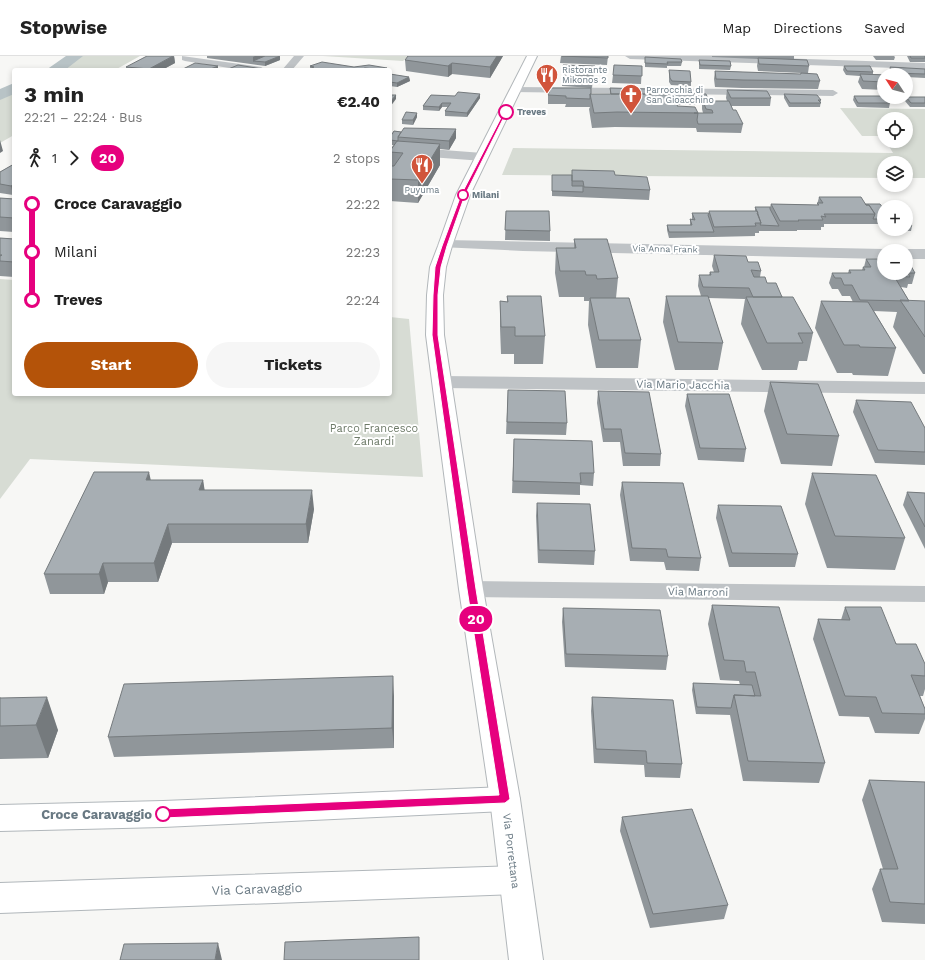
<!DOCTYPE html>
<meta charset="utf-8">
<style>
:root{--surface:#fff;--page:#f6f6f6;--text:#222;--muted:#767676;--line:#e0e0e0;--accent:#b45309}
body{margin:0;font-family:"Work Sans",sans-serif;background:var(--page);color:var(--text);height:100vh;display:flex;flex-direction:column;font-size:15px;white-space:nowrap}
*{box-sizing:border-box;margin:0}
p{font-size:13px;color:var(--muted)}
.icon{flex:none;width:22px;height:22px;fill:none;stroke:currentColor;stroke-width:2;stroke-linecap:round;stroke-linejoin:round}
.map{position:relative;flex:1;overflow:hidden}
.panel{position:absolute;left:12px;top:12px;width:380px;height:328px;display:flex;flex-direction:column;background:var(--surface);border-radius:4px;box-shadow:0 2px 6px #0003}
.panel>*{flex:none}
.badge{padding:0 8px;border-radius:13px;font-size:14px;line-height:26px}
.needle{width:26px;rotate:306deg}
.fabs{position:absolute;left:877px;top:12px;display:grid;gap:8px}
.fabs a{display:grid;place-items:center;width:36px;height:36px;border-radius:50%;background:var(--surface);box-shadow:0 2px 6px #0003;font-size:20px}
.map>.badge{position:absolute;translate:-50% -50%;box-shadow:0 0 0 2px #fff}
.legs{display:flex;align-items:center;gap:6px;height:44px;padding:0 12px;font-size:13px}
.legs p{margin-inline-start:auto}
.summary{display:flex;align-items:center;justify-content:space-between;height:68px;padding:0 12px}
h1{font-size:22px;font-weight:700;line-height:30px}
.action{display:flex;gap:8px;margin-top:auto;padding:8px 12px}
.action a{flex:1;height:46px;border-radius:24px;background:var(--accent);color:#fff;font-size:16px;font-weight:700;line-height:46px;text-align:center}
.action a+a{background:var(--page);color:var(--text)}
ul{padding:0 12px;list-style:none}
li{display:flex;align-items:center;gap:14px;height:48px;font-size:15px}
li i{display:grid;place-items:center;width:6px;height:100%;margin:0 5px;background:currentColor}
li i::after{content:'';width:10px;height:10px;margin:-5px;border:3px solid;border-radius:50%;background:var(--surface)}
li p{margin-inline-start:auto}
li:first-child i{background:linear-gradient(#0000 50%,currentColor 0)}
li:last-child i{background:linear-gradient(currentColor 50%,#0000 0)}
header{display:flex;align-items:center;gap:24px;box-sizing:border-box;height:56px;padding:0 20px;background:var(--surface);border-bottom:1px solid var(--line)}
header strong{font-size:19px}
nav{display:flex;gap:22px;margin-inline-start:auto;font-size:14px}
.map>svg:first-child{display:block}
.green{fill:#d7dcd4}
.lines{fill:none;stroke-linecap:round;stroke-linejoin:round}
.canal{fill:#b8c3c6;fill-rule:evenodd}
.secondary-casing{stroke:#b1b7bb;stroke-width:2}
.primary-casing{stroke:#b2b7ba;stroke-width:2}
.minor{fill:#bfc3c6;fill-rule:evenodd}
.secondary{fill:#fff;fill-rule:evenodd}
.primary{fill:#fff;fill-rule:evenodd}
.wall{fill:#90969a;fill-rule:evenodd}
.shaded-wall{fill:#757a7d}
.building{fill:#a7aeb3;stroke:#757a7d}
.line-1{fill:#e6007e;stroke:#fff}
.stop-1-dot{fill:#fff;stroke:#e6007e;stroke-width:2}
.labels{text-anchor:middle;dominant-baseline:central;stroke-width:4;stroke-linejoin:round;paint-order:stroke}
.far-poi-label{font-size:9px;fill:#697983;stroke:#fff;text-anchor:start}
.far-stop-label{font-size:9px;font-weight:bold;fill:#697983;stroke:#fff;text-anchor:start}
.far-street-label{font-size:9px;fill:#697983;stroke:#fff}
.street-label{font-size:11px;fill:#697983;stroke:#fff}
.park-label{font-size:11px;fill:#6d7a68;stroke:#fff}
.near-stop-label{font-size:13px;font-weight:bold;fill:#697983;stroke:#fff;text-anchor:end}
.near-street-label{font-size:13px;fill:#697983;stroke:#fff}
</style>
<header>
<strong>Stopwise</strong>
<nav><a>Map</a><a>Directions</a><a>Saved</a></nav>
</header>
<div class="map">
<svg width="925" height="904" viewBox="0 0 925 904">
<rect width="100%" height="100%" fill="#f7f7f5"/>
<path class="green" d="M81,0h59l-25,14h-57z
M323,0h85l-5,5z
M14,37v42l-14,8v-44z
M840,52l85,1v69h-19v-15h-22v15l-382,-3 11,-27 380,5 -7,-12h20v-22h-22v19l-2,-2h-20z
M0,223l14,1v114h376v-77l19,2 14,158 -393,-18 -30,40z"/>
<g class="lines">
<path class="canal" d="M66,0h17l-18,14h-19z
M14,27v11l-14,6v-11z"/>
<g class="secondary-casing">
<path id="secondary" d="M505,731l11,3 4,9 -4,9 -11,3 -342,16 -163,4v-26l163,-4z
M515,810l11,4 5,10 -5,10 -11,4 -515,19v-30z"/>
</g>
<g class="primary-casing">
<path id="primary" d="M527,0h10l-67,139 -18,51 -6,21 -3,28 1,40 39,254 37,210 23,161h-34l-19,-161 -31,-210 -33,-254 1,-40 3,-28 8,-21 18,-51z"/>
</g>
<path class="minor" d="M182,0l79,11 5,3h-24l-57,-9 -3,-1z
M294,0h10l-12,14h-10z
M625,0h91l209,7v6l-295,-10z
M516,31l317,3 5,3 -5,3 -321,-4 -1,-2 1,-2z
M390,90l93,7 6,4 -6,4 -93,-7z
M445,184l439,9 5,2h-5v8l-361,-8 -83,-4 -2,-3 2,-3z
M906,193h19v10h-19v-8h-5z
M442,320l483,6v12l-483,-6 -7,-2 -2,-4 2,-4z
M471,525l454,5v16l-454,-5 -9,-2 -3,-6 3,-6z"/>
<use href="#secondary" class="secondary"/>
<use href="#primary" class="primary"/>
</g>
<path class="wall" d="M174,0l1,7 -13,7h-36v-3z
M207,0h73v4l-15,6 -58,-8z
M408,0h95l-13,22 -38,-4 -4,3 -42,-6 -1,-11z
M561,0h47l-1,9 -47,-2z
M712,0h82v4l15,6 -1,7 12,8 -2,8 -76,-1 -27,-1 -1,-8 1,-8 85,3 1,-1 -43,-2 -1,-5 1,-7 -46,-2z
M873,0h21l1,1 -1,3h-18z
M907,0h18v6h-15z
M645,1l37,5 -1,4h-14v2l-22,-1z
M699,4l32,6 -1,4 -31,-1z
M310,10l77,2v2h-80l3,-1z
M595,10l-2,12 -29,-1v-6h-3l1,-4z
M642,10l-1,18 -29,-1 1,-8z
M844,10l29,6v2l11,1v15l-22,-1 -4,-7 2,-6 -14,-1 -3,-5z
M890,11l35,2v9l-19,-1v-2h-15l-2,-4z
M669,14l22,12v4l-20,-1 -2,-3z
M390,18l19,3 1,4 -13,6 -7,-1z
M593,23l-1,9 -30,-2v-4z
M610,32l40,7h18v-2l41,8h18l-1,-3 1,-8 44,8 -1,8h-39l2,4 10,14 -2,9 -44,-1 -1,-4 -81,-1 -23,1 -3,-19 1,-2h-25l1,-3h-18v-9l62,-1zM678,49h24v4l1,4h-6l-20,-7z
M784,38l37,6 -1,7h-31l-5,-9z
M431,39l49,3 -13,19 -22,-1v-5l3,-4h-6l-3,4 -16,-1v-4z
M854,40l36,7 -1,5 -32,-1 -4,-7z
M906,41h19v10h-15l-5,-6z
M417,57v4l-4,8 -11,-1v-4z
M394,75l62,7 -7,12 -9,-1v16l-22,38 -28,-2v-50l4,-6h-4v-8z
M14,108l-1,31 -13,-2v-21z
M572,114l43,5 35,15 -1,10 -97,-4v-21h20z
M819,141l46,7 19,5v15h-60v3h-3v3h-24v1h-38v2h-4v3l-42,1 -44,1 -2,-8v-5h23v-6l2,1v-7h17v-2h46v-4h15l1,-3 46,1z
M0,142l14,1v33l-14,-1z
M506,155l44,20v10l-45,-1z
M906,162l6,8 -1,5h-23l-1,-2h19z
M0,182l14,1v38l-14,-1z
M574,183l44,39 -2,20 25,42 -3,28h-42l-8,-43 1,-24h-5v-4h-25l-4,-24 1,-25h18z
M714,199l34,7 13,9 -1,6 23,20 30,36 -6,28h-8l-2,9h-35l-21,-46 4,-25 -37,-1 15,45 -5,27h-43l-12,-48 3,-26h35l-3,-10 1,-11h10l1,-3h4l-2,-6z
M866,203l49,14 -3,11h-4l-1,4 -6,-1 8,14h16v73h-2l-30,-47 4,-15 -23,-1 22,37 -8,28 -35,-1 -1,-2h-15l-22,-45 6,-27 32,1 -3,-6h-8l-4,-7h-6l-3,-6 3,-10h16l1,-3h13l1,-3h1z
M507,240l38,40 -2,28h-29v-10h-13l-1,-26v-27l7,1z
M770,326l69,54 -7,30 -51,-2 -17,-53z
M508,334l59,33 -1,12 -60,-1z
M598,335l63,63 -1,12h-37l-3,-24h-17l-6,-39z
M687,338l59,55 -2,13 -46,-2 -13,-54z
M856,344l69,28v37l-50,-2 -22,-51z
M514,383l80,34 -1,13 -13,-1v10l-68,-2z
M812,417l93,65 -10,32 -68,-2 -22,-64z
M151,424h52l1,10 110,19 -6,34h-136l-14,39h-50l-4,12h-54l-6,-20z
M622,426l79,76 -2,13 -33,-1 -2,-8 -34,-1 -10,-66z
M907,436l18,1v56l-22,-44z
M537,447l58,48 -1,14 -56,-2 -2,-47z
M718,449l80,49 -3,13h-66l-13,-49z
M712,549l113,158 -6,20 -76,-2 -13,-66 -34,-1 -4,-24 1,-7 47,2 -1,-4 -19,-1 -12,-56z
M845,551l80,57v25l-2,7h-3l5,13v10l-6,15 -44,-1 -6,-16 -30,-1 -26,-77 5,-20 23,1z
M563,552l105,48 -2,14 -101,-3 -3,-45z
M394,640v52l-280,9 -6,-20z
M0,641l1,1 57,32 -10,28 -48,1z
M592,641l90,67 -2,14 -35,-1 -1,-12 -50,-2 -3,-52z
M869,724l56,2v142l-43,-2 -10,-33 8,-20h3l-21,-69z
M622,761l106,88 -4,14 -74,9 -30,-97z"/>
<path class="shaded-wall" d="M174,0l1,7 -13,7h-13v-1z
M255,0h14l-16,5v-4z
M280,0v4l-15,6v-4z
M497,0h6l-13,22v-11z
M452,7v11l-4,3v-11z
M218,10v4h-10z
M365,12v2h-6z
M409,21l1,4 -13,6v-4z
M480,38v4l-13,19v-4z
M396,39v4l-6,8v-5z
M442,47v4l-3,4v-4z
M417,57v4l-4,8v-5z
M456,73v9l-7,12v-9z
M0,84l3,11 -3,2z
M440,88v21l-22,38v-23z
M14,128v11h-1l-2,-9z
M149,416l4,18 -7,-10z
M203,424l3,18 -7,-8z
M312,434l2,19 -6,34 -2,-19z
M168,468l4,19 -14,39 -4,-19z
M103,507l5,19 -4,12 -5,-20z
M393,620l1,20v52l-2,-20z
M47,641l11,33 -10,28 -12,-33z
M218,887l4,17h-7z"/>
<path class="building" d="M147,0h26l-24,13 -23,-2z
M265,0h15l-15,6 -12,-1z
M408,0h89l-7,11 -38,-4 -4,3 -43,-6z
M562,0h46v2z
M910,0h15v2h-14z
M645,1l36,2 1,3h-15l1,2 -23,-1z
M758,2l49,2 2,6 -50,-2z
M699,4l31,1 1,5 -31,-1z
M322,6l32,5 15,-2 18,3 -5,2 -17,-2 -6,2h-52l7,-3 -4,-1z
M195,7l23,3 -10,4h-27z
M238,9l24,4 -2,1h-34z
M563,9l32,1 -1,8 -30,-1 2,-5 -4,-1z
M614,9l28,1v10l-29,-1z
M844,10h26l3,6 -26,-1z
M890,11l35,2v5l-32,-1z
M669,14l21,1 1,11 -19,-1 -2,-3z
M715,15l86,3v-1l16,1 3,7 -77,-1 -27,-1z
M390,18l19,3 -12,6 -7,-1z
M860,18l26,1h-2v7l-21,-1z
M563,22l30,1 -1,5 -30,-2z
M551,32h40v6h-1v5l-24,-1v-2l-18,-1z
M610,32l38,1 2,5h-39z
M727,34l40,1 4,7h-40z
M458,36l22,2 -13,19 -22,-2 6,-8h-9l-3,4 -16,-1 8,-11 24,1z
M668,37l38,1 3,7h-35l-5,-5z
M590,38h51l28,1 9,9 -1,2 18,1 3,6 -81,-1 -23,1z
M784,38l33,1 4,5h-3l3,3h-31z
M390,39h6l-6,7z
M854,40h29l7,7h-32z
M906,41h19v6h-14z
M703,45h26l4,9h3l7,14h-45l-1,-4 1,-7h-4h19l-1,-3 -6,-1z
M406,56l11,1 -4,7h-11z
M404,72l52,1 -7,12 -51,-4z
M394,75l7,1 -3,5v4l-8,-1v-3z
M397,85l43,3 -22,36 -28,-1v-13h4l9,-13 -13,-1v-1z
M14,108v20l-3,2 -11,-2v-12z
M572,114l42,1 1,4 32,2 3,13 -66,-3 -1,-6h-11z
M552,119h20v11h11v6l-31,-1z
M819,141h42l5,8h3l6,9h-51l2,3 -5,-1 2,4h-25l1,1h-19l-9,-17 48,1 -2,-2h6z
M0,142l14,1v19l-14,-1z
M865,148h15l4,5v10h-11l2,-5 -6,-9h-3z
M755,151h15v2l9,17 -19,-1 1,-2 -4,-10h1z
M506,155h43l1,20 -45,-1z
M709,155h48l4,12h-6l1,3 -42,1z
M692,157h17l-1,2 6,17h-45l-2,-7h25l-2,-6 5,1z
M906,162l6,8h-6z
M0,182l14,1v23l-14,-1v-5l2,-1h-2z
M574,183h33l11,39 -21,1 -1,-4h-10l-1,-4h-25l-4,-23h20z
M714,199l32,1 2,6h10l3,9 -10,-1 3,7h11l2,6h9l6,14h-29l-4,-9 -46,-1 -4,-12h12l-1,-3h9z
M866,203h18v14h22v-7h5l4,7h-7l2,4 -16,-1 15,25 -49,-1 -8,-15h-8l-3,-7h-6l-3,-5h19l-2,-3h16l-2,-3h8z
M507,240h34l4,40h-30v-9h-14l-1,-26 8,1z
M666,240h42l15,47 -45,-1z
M746,241h47l20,36h-15l5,10h-36z
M590,242h39l12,42h-42z
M900,244l25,1v36z
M821,245l47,1 28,46 -36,-1 -1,-2h-15z
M770,326l48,2 21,52 -52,-2z
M508,334l57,1 2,32 -60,-1z
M598,335l51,1 12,62 -36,-1 -4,-24h-17z
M687,338h42l17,55 -46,-1z
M856,344l55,2 14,26v24l-47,-2z
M514,383l78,2 2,32h-14l1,10 -68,-2z
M94,416h55l-3,8h57l-4,10h113l-6,34h-138l-14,39h-51l-4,11h-55z
M812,417l64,2 29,63 -70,-2z
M622,426l61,1 18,75 -33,-1 -2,-8 -34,-1z
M907,436l18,1v34z
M537,447l53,1 5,47 -56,-1z
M718,449l63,1 17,48 -66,-1z
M712,549l67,2 46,156 -77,-2 -14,-66 27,1 -6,-24h-9l-2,-11 -20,-1z
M845,551h36l15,37h20l9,20v12l-14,-1 14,34v5l-43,-1 -6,-16 -31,-1 -27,-77 32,1z
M563,552l97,2 8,46 -102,-2z
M393,620l-1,52 -284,9 16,-53z
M693,627l59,2 3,11 -21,-1 -3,13 -34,-1z
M47,641l-11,28 -36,1v-28z
M592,641l81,3 9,64 -35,-1 -1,-12 -50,-2z
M869,724l56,2v122l-35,-2 -10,-33h18z
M692,753l36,96 -75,9 -31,-97z
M419,881v23h-135l1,-18z
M218,887l-3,17h-95l4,-16z"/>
<path class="line-1" d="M507,55l-42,84 -18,51 -6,21 -3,28v40l38,254 34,210 -5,4 -342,15 -4,-1 -1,-3 1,-4 4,-1 336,-14 -32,-206 -35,-254 1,-40 2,-28 7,-21 19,-51 43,-83z"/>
<defs>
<g id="restaurant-pin" transform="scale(1.15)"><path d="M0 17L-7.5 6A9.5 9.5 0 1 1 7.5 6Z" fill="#d1543b" stroke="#fff"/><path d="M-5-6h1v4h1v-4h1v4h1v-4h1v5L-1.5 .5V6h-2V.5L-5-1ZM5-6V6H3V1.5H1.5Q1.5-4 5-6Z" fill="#fff"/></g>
<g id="church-pin" transform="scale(1.15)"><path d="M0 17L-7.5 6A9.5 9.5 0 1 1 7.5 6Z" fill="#d1543b" stroke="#fff"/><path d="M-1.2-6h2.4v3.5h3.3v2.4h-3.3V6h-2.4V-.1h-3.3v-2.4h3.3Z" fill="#fff"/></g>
</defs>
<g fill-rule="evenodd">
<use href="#restaurant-pin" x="547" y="19"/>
<use href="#church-pin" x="631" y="39"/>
<use href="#restaurant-pin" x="422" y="109"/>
</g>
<g class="stop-1-dot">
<circle cx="506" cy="56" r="7"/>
<circle cx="463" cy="139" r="5"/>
<circle cx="163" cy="758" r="7"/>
</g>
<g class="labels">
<g class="far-poi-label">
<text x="562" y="14">Ristorante<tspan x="562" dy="10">Mikonos 2</tspan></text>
<text x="646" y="34">Parrocchia di<tspan x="646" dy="10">San Gioacchino</tspan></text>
<text x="422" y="134" text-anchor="middle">Puyuma</text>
</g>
<g class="far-stop-label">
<text x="517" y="56">Treves</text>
<text x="472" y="139">Milani</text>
</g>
<g class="far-street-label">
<text transform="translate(665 193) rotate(1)">Via Anna Frank</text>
</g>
<g class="street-label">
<text transform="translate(683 329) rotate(1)">Via Mario Jacchia</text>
<text transform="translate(698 536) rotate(1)">Via Marroni</text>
<text transform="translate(511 795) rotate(83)">Via Porrettana</text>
</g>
<g class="park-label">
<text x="374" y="372">Parco Francesco<tspan x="374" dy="13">Zanardi</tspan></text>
</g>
<g class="near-stop-label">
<text x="152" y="758">Croce Caravaggio</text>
</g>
<g class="near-street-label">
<text transform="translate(257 833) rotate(-2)">Via Caravaggio</text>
</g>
</g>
</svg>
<div class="fabs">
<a><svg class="needle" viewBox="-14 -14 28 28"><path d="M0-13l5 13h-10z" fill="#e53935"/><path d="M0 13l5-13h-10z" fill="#767676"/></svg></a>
<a><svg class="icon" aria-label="locate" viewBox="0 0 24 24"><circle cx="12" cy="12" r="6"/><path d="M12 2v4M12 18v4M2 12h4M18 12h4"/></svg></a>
<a><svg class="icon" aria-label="layers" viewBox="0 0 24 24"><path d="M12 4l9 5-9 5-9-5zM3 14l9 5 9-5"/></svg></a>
<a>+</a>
<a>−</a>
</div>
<b class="badge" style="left:476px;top:563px;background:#e6007e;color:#fff">20</b>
<section class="panel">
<div class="summary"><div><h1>3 min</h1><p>22:21 – 22:24 · Bus</p></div><b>€2.40</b></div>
<div class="legs"><svg class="icon" aria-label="walk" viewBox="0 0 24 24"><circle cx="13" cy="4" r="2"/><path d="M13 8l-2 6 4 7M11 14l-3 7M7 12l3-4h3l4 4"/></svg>1<svg class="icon" aria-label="forward" viewBox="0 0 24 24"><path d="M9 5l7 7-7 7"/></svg><b class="badge" style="background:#e6007e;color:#fff">20</b><p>2 stops</p></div>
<ul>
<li><i style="color:#e6007e"></i><b>Croce Caravaggio</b><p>22:22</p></li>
<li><i style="color:#e6007e"></i><span>Milani</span><p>22:23</p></li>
<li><i style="color:#e6007e"></i><b>Treves</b><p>22:24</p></li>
</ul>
<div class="action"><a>Start</a><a>Tickets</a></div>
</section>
</div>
